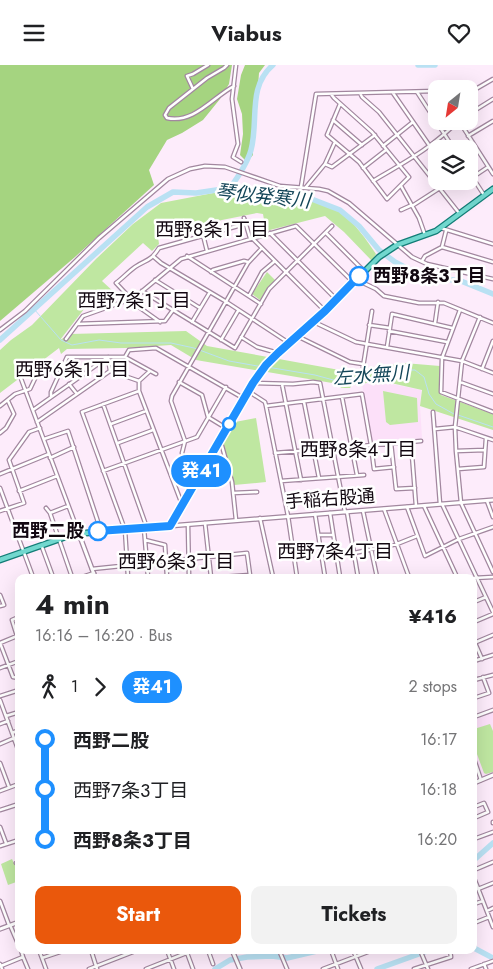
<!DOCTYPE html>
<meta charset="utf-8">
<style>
:root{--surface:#fff;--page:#f2f2f2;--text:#202124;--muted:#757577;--accent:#ea580c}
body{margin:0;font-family:Jost,"Noto Sans JP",sans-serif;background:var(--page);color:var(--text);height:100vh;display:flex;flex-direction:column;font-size:19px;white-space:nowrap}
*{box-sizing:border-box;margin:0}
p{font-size:16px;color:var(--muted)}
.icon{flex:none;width:28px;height:28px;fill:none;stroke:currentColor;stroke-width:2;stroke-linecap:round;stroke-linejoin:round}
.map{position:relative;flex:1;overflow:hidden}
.side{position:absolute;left:15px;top:509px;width:462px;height:380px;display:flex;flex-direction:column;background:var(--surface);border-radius:10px;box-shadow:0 5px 20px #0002}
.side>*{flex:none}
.badge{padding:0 10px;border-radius:16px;font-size:18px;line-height:32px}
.needle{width:32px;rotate:210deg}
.fabs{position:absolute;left:428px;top:15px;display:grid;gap:10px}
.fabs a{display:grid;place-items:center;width:50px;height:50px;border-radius:10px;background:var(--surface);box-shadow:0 5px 20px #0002;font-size:25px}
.map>.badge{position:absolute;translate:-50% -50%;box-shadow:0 0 0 2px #fff}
.legs{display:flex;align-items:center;gap:8px;height:55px;padding:0 20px;font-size:16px}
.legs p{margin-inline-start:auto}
.summary{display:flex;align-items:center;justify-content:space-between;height:85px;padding:0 20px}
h1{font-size:28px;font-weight:700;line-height:38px}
.cta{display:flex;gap:10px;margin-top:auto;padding:10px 20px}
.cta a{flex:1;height:58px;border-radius:10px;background:var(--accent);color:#fff;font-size:20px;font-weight:700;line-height:58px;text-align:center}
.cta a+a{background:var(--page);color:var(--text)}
ul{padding:0 20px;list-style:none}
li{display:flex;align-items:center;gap:18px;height:50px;font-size:19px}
li i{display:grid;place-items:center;width:8px;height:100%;margin:0 6px;background:currentColor}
li i::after{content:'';width:12px;height:12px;margin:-6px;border:4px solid;border-radius:50%;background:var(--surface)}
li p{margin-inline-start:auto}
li:first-child i{background:linear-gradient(#0000 50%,currentColor 0)}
li:last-child i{background:linear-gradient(currentColor 50%,#0000 0)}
header{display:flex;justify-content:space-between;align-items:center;height:65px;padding:0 20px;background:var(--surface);font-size:22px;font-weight:700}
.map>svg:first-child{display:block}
.built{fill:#fce0f9}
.green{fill:#bfe7a1}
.forest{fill:#a5d480}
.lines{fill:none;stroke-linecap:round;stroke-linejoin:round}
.stream{stroke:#b9e1f3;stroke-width:1}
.river{stroke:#b9e1f3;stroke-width:5.5}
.minor-casing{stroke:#a2879f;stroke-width:5}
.tertiary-casing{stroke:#a2879f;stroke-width:5.5}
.primary-casing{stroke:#137d77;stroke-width:7}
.minor{stroke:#fff;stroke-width:2.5}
.tertiary{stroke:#fff;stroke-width:3}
.primary{stroke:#71d7ce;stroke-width:4.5}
.line-1-casing{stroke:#fff;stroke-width:11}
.line-1{stroke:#1e90ff;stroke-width:8}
.stop-1-dot{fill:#fff;stroke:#1e90ff;stroke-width:2.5}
.labels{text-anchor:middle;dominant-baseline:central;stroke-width:5;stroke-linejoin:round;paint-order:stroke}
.stop-label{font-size:18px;font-weight:bold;fill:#120811;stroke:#fff;text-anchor:start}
.street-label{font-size:18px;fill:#120811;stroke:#fff}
.water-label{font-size:19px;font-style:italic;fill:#134558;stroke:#fff}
.neighbourhood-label{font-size:19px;fill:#120811;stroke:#fff}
</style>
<header><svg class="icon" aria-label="menu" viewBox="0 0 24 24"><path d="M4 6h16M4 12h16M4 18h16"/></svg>Viabus<svg class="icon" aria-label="heart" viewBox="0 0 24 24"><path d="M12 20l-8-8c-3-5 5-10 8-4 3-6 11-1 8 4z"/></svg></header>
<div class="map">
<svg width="493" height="904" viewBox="0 0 493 904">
<rect width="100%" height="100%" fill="#fdecfb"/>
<path class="built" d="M382,317l39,8 -1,16 2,32 -48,4 -2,-1 -10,-57z
M493,648v60l-9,3 -2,-1 -8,-24v-31z"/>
<path class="green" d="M229,125c29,4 91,5 113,23 14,12 24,26 34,41l-4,7 -28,-29 -19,-16 -59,15 -3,-17 -6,-1 -35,7 -64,17 1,7 -7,7 -9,-8 -41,38 13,12 -27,11 -28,36 10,-6 116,-3 21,15 127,23 19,2 51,-8 36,3 1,29 52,19v16l-73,-24 2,-16 -40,-9 -30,4 -2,3h-9l-3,-4 -142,-24 -25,-15 -45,3 -59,1 -6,5 -2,-6 -59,45v-43l11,-10 21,-15 64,-66 37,-35 28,-21z
M267,207l8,8 -15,20 -8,-6z
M383,326l34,7 1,24 -28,3 -4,-3z
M256,353l10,64 -32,3 -12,-42 13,-21z
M490,659l3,7v41l-7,2 -2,-1 -10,-27v-17z
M12,794l7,15v7l-11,4 -7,-21z"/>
<path class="forest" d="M0,0h232l-3,19 -9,15 -17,21 -21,13 -15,7 -18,30 5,15 -79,72 -75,64z
M245,0h20l-6,8 -2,27 -4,18v37l-6,7 -7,-7 3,-21 -1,-20 -5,-15 4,-24z"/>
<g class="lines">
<path class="stream" d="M34,244l27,31 11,5 27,-5 22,3h50l23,5 35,13 34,6
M267,302l48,8 22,6 33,-3 31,-8h14l9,7 5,17 7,10 18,10
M458,350l35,12"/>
<path class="river" d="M418,0h17
M230,123c8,-11 17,-24 21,-38 8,-29 -4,-63 22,-85
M0,275l147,-133 26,-15 23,1 34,-5 79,10 31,12 19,16 20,24 16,12 15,8 19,7 32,4 32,13
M474,795l19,-17
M474,883l19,10
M215,904l15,-9 17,-3 25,-1 15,2 34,-8
M377,904l53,-19"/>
<g class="minor-casing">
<path id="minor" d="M227,0l-3,3 -17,10 -38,30 -4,7 2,3c27,6 46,-21 67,-32
M236,0l-4,34 6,45 -5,13 8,5
M193,24l-6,-13 6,-2 15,-9
M417,27l37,57
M360,28l2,4 17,15 80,101
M393,28l43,62
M469,28l24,-14
M331,29l3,4 38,34 37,45 -22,22 -28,-37 -32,-27 13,-31
M469,49l24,-15
M333,55l29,25
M459,56l34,53
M468,71l25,-15
M383,81l30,-24
M325,99l7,3 43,-32
M363,103l23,-18
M469,107l15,23
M473,112l15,-10
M373,116c32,-19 59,-33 85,-60
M401,121l18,32 6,17
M301,122l15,-93 120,-3
M306,122l19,-23 10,-22
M453,122l8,-6
M412,141l28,-18
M401,145l11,-5
M244,153l6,20
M441,163l52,16
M270,168l66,66
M326,168l38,38
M203,170l4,16
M252,173l73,73
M442,182l51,15
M187,191l74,48
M154,192l7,6 64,38 64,42
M422,196l3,-5 17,-9 4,-16
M211,207l2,-2 31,-9 4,1
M155,215l45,28
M357,215l19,9 8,7 35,7h25l49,20
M142,226l93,57 34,-59 63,-63
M249,231l13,-24 13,-11
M131,234l-15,-16c7,-5 12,-11 19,-16 12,-8 15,-5 24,-19l86,-24
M129,235l31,22
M460,245l-18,48 -1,34 52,20
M480,252l-18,44 -7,66 1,24 5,52 32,69
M192,257l18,-30
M314,257l42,20 106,19 31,12
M435,258l3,-21
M77,259l88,-3 8,-11
M369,260l21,3
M0,265l25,-19 74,-73 69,-59 22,-10 15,-3 20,1 55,19 39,3 9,2 21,12 63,54 15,7 66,15
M389,266l58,11
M297,271l53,26 13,2
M241,272l16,10 21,6
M66,274l17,-23 51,-18 47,-39 115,-33 57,56
M221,275l17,-29
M387,282l5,-33 60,14
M125,292l4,-7 27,-2 87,50
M363,302l9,-56
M482,304l11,-28
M150,306l-11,10v10l41,108 3,3
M20,311l59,158
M179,317l23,13 6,22 18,11
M460,317l33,12
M253,318l40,1 20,-2 7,1 25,129
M69,319l8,10
M282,319l19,96
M248,326l17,11 1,4 22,110 9,61
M51,332v-5l16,-35h58l31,17
M342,332l15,78
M304,337l15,76
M103,339l44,124
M0,341l15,-12 15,-5 11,-23
M266,341l96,-12 9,51 3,24 20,-2
M33,345l75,-53 2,14 29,10
M433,347l7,92
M37,357l73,-51
M111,359l35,-13
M435,364l20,-2 38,13
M0,368l6,-5 8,-14 -6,-13
M44,374l24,-8 33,100
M219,377l3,4 10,36 4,38
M411,377l5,64
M118,378l35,-13
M391,378l5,46 19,-1
M456,386l29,-1
M275,388l146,-12
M50,393l24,-11
M458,404l26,-2 2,-29
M103,406l94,-34 29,-50
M0,409l49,-20
M281,416l83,-6
M195,417l-4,-2 -9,-27 3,-12 -14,-40 1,-5 76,-133 14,-15
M0,423l33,89
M19,426l38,-15
M233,428l24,-1
M487,436l6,16
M442,439l51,108
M424,441l33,71
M407,442l18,49 34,-17 34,-12
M46,443l4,5 22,64
M384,444l25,68
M0,446l24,-8 -15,-43 20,-28 11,-4
M363,446l14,66
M347,447l11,65
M50,448l18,-7
M330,448l10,64
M315,449l10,63
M260,453l13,59
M205,458l6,54
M188,460l1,52
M144,463l4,49
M319,470h13
M145,475l20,5 2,32
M42,482l11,30
M354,488l43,-9 20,-8
M92,504l155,-16 3,22
M82,512l12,-4
M128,512l-3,-47 -43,-118 57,-21
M222,512l28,-2 1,2
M398,512l10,-1
M474,513l19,-1
M0,530l4,10 -4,1
M474,537l12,-5
M474,557l19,-8
M17,571l-5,-16 7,-3
M0,578l13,34 6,1
M0,578l17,-7
M474,578l19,-8
M475,578l7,16
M474,596l19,-6
M0,603l19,-7
M474,615l19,-5
M0,631l19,-6
M474,633l15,-5 -6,-16
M0,635l19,52
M6,651l13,-4
M474,652l19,-7
M0,659l8,-3
M12,668l7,-3
M0,679l14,-6
M474,694l7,21
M0,698l9,24
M0,726l19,-7
M474,742l10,-4 4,9 -14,6
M0,745l19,-6
M493,757v1
M0,762l6,16
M474,774l19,-7
M0,781l19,-6
M16,798l3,-1
M474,805l19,-8
M474,813l19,49
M478,824l15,-6
M0,836l9,24
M474,839l9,-3
M487,846l6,-3
M474,858l15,-6
M10,860l9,21
M39,885l7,19
M91,885l6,19
M167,885l7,19
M186,885l7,19
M208,885l5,14
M279,885l8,19
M331,885l7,19
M353,885l8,19
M420,885l8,19
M23,892l5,12
M42,893l24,-8
M0,899l2,5
M484,899l2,5
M1,901l22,-9 -2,-7
M89,904l49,-19
M146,904l48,-19
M323,904l50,-19
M414,904l37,-12 -1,-7
M471,904l22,-8"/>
</g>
<g class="tertiary-casing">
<path id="tertiary" d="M169,461l324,-26
M79,469l16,43
M474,718l19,-8
M0,864l19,-7
M232,885l8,19"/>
</g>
<g class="primary-casing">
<path id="primary" d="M0,495l74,-26 95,-8 84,-143 13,-18 12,-12 47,-42 54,-54 18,-12 39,-14 57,-42"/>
</g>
<use href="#minor" class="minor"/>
<use href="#tertiary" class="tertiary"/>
<use href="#primary" class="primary"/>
</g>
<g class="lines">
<g class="line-1-casing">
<path id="line-1" d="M98,466l72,-5 83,-143 13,-18 12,-12 47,-42 34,-35"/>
</g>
<use href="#line-1" class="line-1"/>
</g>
<g class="stop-1-dot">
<circle cx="359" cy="211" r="9"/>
<circle cx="229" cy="359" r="6"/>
<circle cx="98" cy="466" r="9"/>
</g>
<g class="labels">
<g class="stop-label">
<text x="373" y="211">西野8条3丁目</text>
<text x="84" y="466" text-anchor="end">西野二股</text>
</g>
<g class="street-label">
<text transform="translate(330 434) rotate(-4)">手稲右股通</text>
</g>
<g class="water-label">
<text transform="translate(263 131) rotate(6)">琴似発寒川</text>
<text transform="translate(371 310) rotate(-4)">左水無川</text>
</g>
<g class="neighbourhood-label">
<text x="212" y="164">西野8条1丁目</text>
<text x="134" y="235">西野7条1丁目</text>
<text x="72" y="304">西野6条1丁目</text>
<text x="358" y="384">西野8条4丁目</text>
<text x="335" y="486">西野7条4丁目</text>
<text x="176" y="496">西野6条3丁目</text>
</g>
</g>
</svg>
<div class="fabs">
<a><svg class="needle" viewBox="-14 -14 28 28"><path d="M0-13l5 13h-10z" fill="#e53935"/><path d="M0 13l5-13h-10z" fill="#757577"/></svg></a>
<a><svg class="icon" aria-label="layers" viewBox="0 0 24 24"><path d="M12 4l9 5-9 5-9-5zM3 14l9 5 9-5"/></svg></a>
</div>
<b class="badge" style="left:201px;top:406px;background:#1e90ff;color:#fff">発41</b>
<section class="side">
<div class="summary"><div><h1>4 min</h1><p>16:16 – 16:20 · Bus</p></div><b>¥416</b></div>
<div class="legs"><svg class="icon" aria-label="walk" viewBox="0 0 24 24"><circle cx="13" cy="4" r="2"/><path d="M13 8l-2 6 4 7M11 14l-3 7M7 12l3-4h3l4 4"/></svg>1<svg class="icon" aria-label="forward" viewBox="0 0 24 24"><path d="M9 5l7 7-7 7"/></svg><b class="badge" style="background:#1e90ff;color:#fff">発41</b><p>2 stops</p></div>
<ul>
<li><i style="color:#1e90ff"></i><b>西野二股</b><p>16:17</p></li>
<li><i style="color:#1e90ff"></i><span>西野7条3丁目</span><p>16:18</p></li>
<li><i style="color:#1e90ff"></i><b>西野8条3丁目</b><p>16:20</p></li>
</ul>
<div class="cta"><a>Start</a><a>Tickets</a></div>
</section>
</div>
